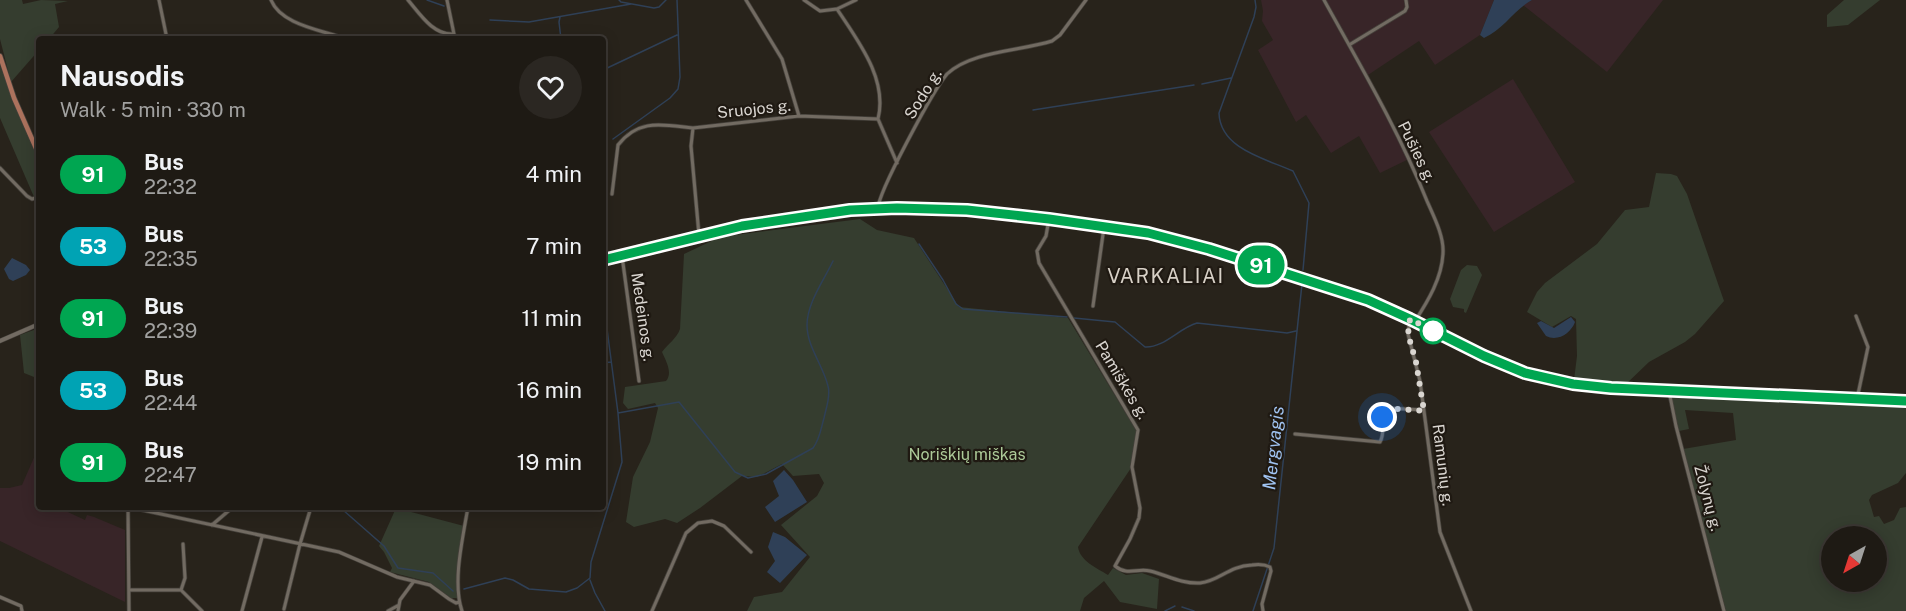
<!DOCTYPE html>
<meta charset="utf-8">
<style>
:root{--surface:#1e1a14;--page:#2b2722;--text:#f1f3f6;--muted:#a1a1a0;--line:#3c3834}
body{margin:0;font-family:"Public Sans",sans-serif;background:var(--page);color:var(--text);height:100vh;display:flex;flex-direction:column;font-size:22px;white-space:nowrap}
*{box-sizing:border-box;margin:0}
p{font-size:20px;color:var(--muted)}
.icon{flex:none;width:33px;height:33px;fill:none;stroke:currentColor;stroke-width:2;stroke-linecap:round;stroke-linejoin:round}
.map{position:relative;flex:1;overflow:hidden}
.sheet{position:absolute;left:36px;top:36px;width:570px;height:474px;display:flex;flex-direction:column;background:var(--surface);border-radius:6px;box-shadow:0 3px 15px #0003,0 0 0 2px var(--line)}
.sheet>*{flex:none}
.badge{padding:0 12px;border-radius:20px;font-size:21px;line-height:39px}
.needle{width:39px;rotate:219deg}
.controls{position:absolute;left:1821px;top:526px;display:grid;gap:12px}
.controls a{display:grid;place-items:center;width:66px;height:66px;border-radius:50%;background:var(--surface);box-shadow:0 3px 15px #0003,0 0 0 2px var(--line);font-size:30px}
.you{position:absolute;width:30px;height:30px;margin:-15px;border:4px solid #fff;border-radius:50%;background:#1a73e8;box-shadow:0 0 0 9px #1a73e833}
.map>.badge{position:absolute;translate:-50% -50%;box-shadow:0 0 0 3px #fff}
.round{display:grid;place-items:center;flex:none;width:63px;height:63px;border-radius:32px;background:var(--page)}
.summary{display:flex;align-items:center;justify-content:space-between;height:102px;padding:0 24px}
h1{font-size:28px;font-weight:700;line-height:45px}
ul{padding:0;list-style:none}
li{display:flex;align-items:center;gap:18px;height:72px;padding:0 24px}
li div{flex:1}
li b{display:block;font-size:22px}
li em{font-style:normal}
li .badge{min-width:66px;font-weight:700;text-align:center}
.map>svg:first-child{display:block}
.industrial{fill:#382528}
.green{fill:#353d2f;fill-rule:evenodd}
.water{fill:#2f4057}
.lines{fill:none;stroke-linecap:round;stroke-linejoin:round}
.stream{stroke:#2f4057;stroke-width:1.5}
.street-casing{stroke:#45413b;stroke-width:4.5}
.secondary-casing{stroke:#45413b;stroke-width:5}
.primary-casing{stroke:#45413b;stroke-width:6}
.street{stroke:#726b62;stroke-width:3}
.secondary{stroke:#726b62;stroke-width:4}
.primary{stroke:#ac725d;stroke-width:4.5}
.line-casing{stroke:#fff;stroke-width:14}
.line{stroke:#00a651;stroke-width:9}
.walk{stroke:#dad6d1;stroke-width:6;stroke-dasharray:0 10.8}
.stop-dot{fill:#fff;stroke:#00a651;stroke-width:3}
.labels{text-anchor:middle;dominant-baseline:central;stroke-width:4.5;stroke-linejoin:round;paint-order:stroke}
.street-label{font-size:16px;fill:#dad6d1;stroke:#1f1912}
.park-label{font-size:16px;fill:#acca98;stroke:#1f1912}
.water-label{font-size:18px;font-style:italic;fill:#a0c3f1;stroke:#1f1912}
.quarter-label{font-size:20px;letter-spacing:1.5px;fill:#d8d1c7;stroke:#1f1912}
</style>
<div class="map">
<svg width="1906" height="611" viewBox="0 0 1906 611">
<rect width="100%" height="100%" fill="#28231b"/>
<path class="industrial" d="M1261,0h233l-14,35 -45,30 -16,-24 -51,34 43,83 -31,15 -21,-37 -28,17 -25,-38 -10,7 -38,-72 15,-10 -11,-19 1,-10z
M1532,0h131l-56,72 -84,-67z
M1513,79l62,103 -81,50 -65,-100z
M36,453l3,3v51h18l28,13 2,-5 7,2 31,13v72l-125,-61v-53h9l13,-3z"/>
<path class="green" d="M0,0h22l1,4 18,-4 27,1 -13,3 4,23 -10,12h-10v11l-28,32 -11,-43z
M1844,0h36l-32,25 -21,2v-12z
M0,65l16,43 23,54v33l-5,2 -34,-79z
M1656,173l15,1 6,2 10,18 37,107 -29,33 -10,8 -36,20 -25,24 -50,-6 3,-24 -1,-37 -5,-3 -19,11 -25,-15 10,-20 8,-9 52,-39 28,-34 24,-3z
M860,219l17,11 37,8 45,69 109,11 69,114 -6,36 -53,79c2,14 19,21 30,28l5,-7 13,7 16,-2 17,6 -2,30 -37,-7 -16,-21 -20,17 -4,13h-333l7,-14 28,-5 28,-35 -29,-32 36,-29 7,-13 -5,-9 -26,2 -11,-12 -25,13 -15,-1 -42,32 -23,15 -12,-4 -31,8 -8,-5 7,-45 17,-35 8,-34 -3,-5 -27,6 -5,-6 2,-16 41,-6c7,-8 0,-20 -4,-29 6,-8 15,-14 18,-23l4,-75 36,-17z
M1467,265l10,1 5,9 -16,38 -2,-1v-3l-11,-2 -3,-8 11,-29z
M39,328v51l-15,-6 -4,-38z
M1675,393l231,11v69l-8,10 -26,12 -3,5 5,17 5,-1 5,8 10,-4 6,-12 6,-1v104h-180l-43,-162 53,-9 -3,-27 -48,-3 4,19 -10,2 -9,-34zM1832,537h44v45h-44z
M396,508l68,18 -7,52v20h-6l-22,-16 -39,-10 2,-4 -8,-16 -5,-6z"/>
<path class="water" d="M1494,0h38c-18,10 -29,30 -48,38l-4,-3z
M12,258l14,7 4,5 -4,5 -13,6 -4,-2 -5,-10z
M1571,317l4,5c-4,11 -17,20 -29,14l-9,-13 4,-2 13,7z
M784,470l9,10 14,22 -32,20 -10,-15 14,-11 -6,-15z
M773,532l12,5 22,18 -27,28 -13,-11 8,-11 -7,-14z"/>
<g class="lines">
<path class="stream" d="M427,0l17,6
M619,0l2,2 33,6 5,-1 7,-7
M1255,0l1,7 -2,10 -35,96c1,36 47,46 74,58l16,32 -6,67
M560,17l-1,5 2,17
M490,20l39,2 102,-18
M603,70l74,-35
M1202,84l29,-6
M1033,110l161,-25
M613,139l57,-41 8,-9 2,-12 -3,-77
M603,148l4,-4
M919,244l24,36 13,24 7,5 104,8
M1074,318l41,4 30,25c19,1 34,-19 52,-24l90,10 9,-2
M603,363l8,-1
M618,413l61,-11 56,70 13,6 18,-4 47,-26c7,-9 8,-20 11,-30 2,-10 7,-22 4,-32 -5,-21 -21,-39 -21,-61 0,-22 17,-45 26,-64
M343,507v3l41,36 14,22 35,5 20,18
M590,580l5,13 10,18
M464,589l41,-11 8,2 16,9 37,3 11,-4 13,-10 1,-16 31,-100 -4,-49 -15,-115
M1182,607l12,4
M1165,611l10,-5
M1253,611l21,-63 28,-264"/>
<g class="street-casing">
<path id="street" d="M159,0l8,39
M271,0c10,25 51,30 75,39
M408,0c12,14 25,35 45,34
M447,0l8,39
M746,0l36,59 17,57
M804,0l16,11 17,-2c21,32 51,70 41,110
M1324,0c36,65 75,131 103,201 7,16 17,35 16,52 -1,25 -15,48 -28,68
M837,9l19,-9
M1349,45l56,-34 2,-4 -1,-7
M0,168l27,28 5,3 7,-2
M612,194l6,-49c21,-27 45,-20 75,-17
M878,209c-1,-15 56,-120 69,-135 24,-23 74,-23 105,-33l8,-6 26,-35
M1049,219l-3,17 -9,15 2,12 99,167 -6,37 8,41 -1,10 -9,21 -15,27c12,10 22,2 35,5 17,4 31,13 50,12 20,-2 28,-17 52,-18 7,-1 12,-1 18,2l1,4 -9,33 1,7
M699,235l-8,-89 2,-18 106,-12 79,3 19,44
M622,256l17,125
M1093,306l11,-79
M1856,316l12,31 -11,52
M1410,319l-2,15 12,47 20,151 31,79
M1669,391l7,35 48,185
M1295,434l85,8c6,-10 0,-24 6,-34l38,2
M128,507l211,45 58,25 33,8 19,14 7,4 3,-1
M128,507l1,104
M212,525l21,-18
M129,590h52l21,21
M181,590l4,-12 -2,-34
M0,597l21,9 1,5
M284,609l16,-65 11,-37
M242,611l20,-74
M388,611l11,-6
M398,611l2,-11 14,-19
M462,611c-10,-29 1,-74 6,-104
M652,611l34,-78 12,-10 14,-2 12,5 27,26"/>
</g>
<g class="secondary-casing">
<path id="secondary" d="M0,341l39,-17"/>
</g>
<g class="primary-casing">
<path id="primary" d="M0,56l14,42 25,57
M603,260l118,-30 68,-12 61,-8 47,-2 70,2 82,9 99,14 61,16 159,51 42,19 62,32 53,22 48,11 38,4 295,13"/>
</g>
<use href="#street" class="street"/>
<use href="#secondary" class="secondary"/>
<use href="#primary" class="primary"/>
</g>
<g class="lines">
<g class="line-casing">
<path id="line" d="M603,260l139,-34 108,-16 47,-2 70,2 82,9 99,14 61,16 159,51 42,19 74,37 41,17 48,11 38,4 295,13"/>
</g>
<use href="#line" class="line"/>
<path class="walk" d="M1382,417l4,-9 38,3 -8,-49 -8,-28 2,-15 23,12"/>
</g>
<circle class="stop-dot" cx="1433" cy="331" r="12"/>
<g class="labels">
<g class="street-label">
<text transform="translate(923 94) rotate(-58)">Sodo g.</text>
<text transform="translate(754 109) rotate(-6)">Sruojos g.</text>
<text transform="translate(1417 152) rotate(64)">Pušies g.</text>
<text transform="translate(643 317) rotate(82)">Medeinos g.</text>
<text transform="translate(1122 380) rotate(59)">Pamiškės g.</text>
<text transform="translate(1443 465) rotate(83)">Ramunių g.</text>
<text transform="translate(1708 498) rotate(75)">Žolynų g.</text>
</g>
<g class="park-label">
<text x="967" y="454">Noriškių miškas</text>
</g>
<g class="water-label">
<text transform="translate(1273 448) rotate(-84)">Mergvagis</text>
</g>
<g class="quarter-label">
<text x="1166" y="276">VARKALIAI</text>
</g>
</g>
</svg>
<div class="controls">
<a><svg class="needle" viewBox="-14 -14 28 28"><path d="M0-13l5 13h-10z" fill="#e53935"/><path d="M0 13l5-13h-10z" fill="#a1a1a0"/></svg></a>
</div>
<div class="you" style="left:1382px;top:417px"></div>
<b class="badge" style="left:1261px;top:265px;background:#00a651;color:#fff">91</b>
<section class="sheet">
<div class="summary"><div><h1>Nausodis</h1><p>Walk · 5 min · 330 m</p></div><a class="round"><svg class="icon" aria-label="heart" viewBox="0 0 24 24"><path d="M12 20l-8-8c-3-5 5-10 8-4 3-6 11-1 8 4z"/></svg></a></div>
<ul>
<li><span class="badge" style="background:#00a651;color:#fff">91</span><div><b>Bus</b><p>22:32</p></div><em>4 min</em></li>
<li><span class="badge" style="background:#00a3b4;color:#fff">53</span><div><b>Bus</b><p>22:35</p></div><em>7 min</em></li>
<li><span class="badge" style="background:#00a651;color:#fff">91</span><div><b>Bus</b><p>22:39</p></div><em>11 min</em></li>
<li><span class="badge" style="background:#00a3b4;color:#fff">53</span><div><b>Bus</b><p>22:44</p></div><em>16 min</em></li>
<li><span class="badge" style="background:#00a651;color:#fff">91</span><div><b>Bus</b><p>22:47</p></div><em>19 min</em></li>
</ul>
</section>
</div>
